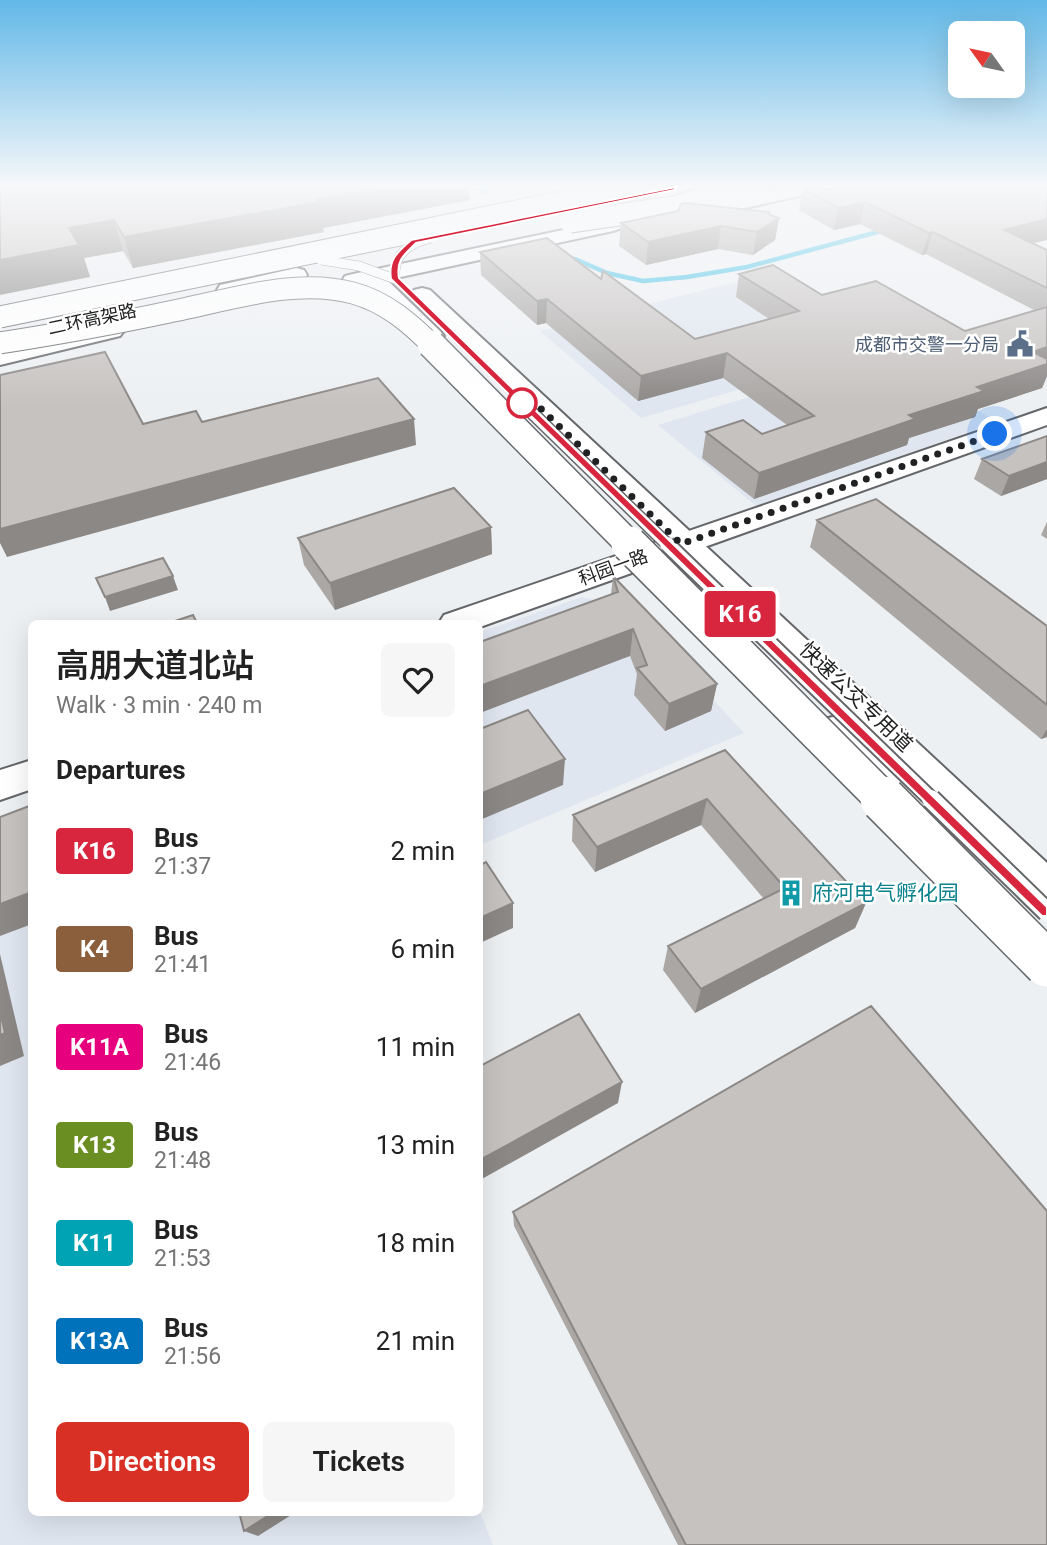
<!DOCTYPE html>
<meta charset="utf-8">
<style>
:root{--surface:#fff;--page:#f6f6f6;--text:#222;--muted:#767676;--accent:#d93025}
body{margin:0;font-family:Roboto,"Noto Sans SC",sans-serif;background:var(--page);color:var(--text);height:100vh;display:flex;flex-direction:column;font-size:26px;white-space:nowrap}
*{box-sizing:border-box;margin:0}
p{font-size:23px;color:var(--muted)}
.icon{flex:none;width:38px;height:38px;fill:none;stroke:currentColor;stroke-width:2;stroke-linecap:round;stroke-linejoin:round}
.map{position:relative;flex:1;overflow:hidden}
.details{position:absolute;left:28px;top:620px;width:455px;height:896px;display:flex;flex-direction:column;background:var(--surface);border-radius:10px;box-shadow:0 7px 28px #0002}
.details>*{flex:none}
.badge{padding:0 14px;border-radius:5px;font-size:24px;line-height:46px}
.needle{width:46px;rotate:303deg}
.buttons{position:absolute;left:948px;top:21px;display:grid;gap:14px}
.buttons a{display:grid;place-items:center;width:77px;height:77px;border-radius:10px;background:var(--surface);box-shadow:0 7px 28px #0002;font-size:35px}
.you{position:absolute;width:35px;height:35px;margin:-18px;border:5px solid #fff;border-radius:50%;background:#1a73e8;box-shadow:0 0 0 10px #1a73e833}
.map>.badge{position:absolute;translate:-50% -50%;box-shadow:0 0 0 4px #fff}
h2{padding:0 28px;font-size:26px;line-height:63px}
.round{display:grid;place-items:center;flex:none;width:74px;height:74px;border-radius:10px;background:var(--page)}
.summary{display:flex;align-items:center;justify-content:space-between;height:119px;padding:0 28px}
h1{font-size:33px;font-weight:600;line-height:52px}
.cta{display:flex;gap:14px;margin-top:auto;padding:14px 28px}
.cta a{flex:1;height:80px;border-radius:10px;background:var(--accent);color:#fff;font-size:28px;font-weight:600;line-height:80px;text-align:center}
.cta a+a{background:var(--page);color:var(--text)}
ul{padding:0;list-style:none}
li{display:flex;align-items:center;gap:21px;height:98px;padding:0 28px}
li div{flex:1}
li b{display:block;font-size:26px}
li em{font-style:normal}
li .badge{min-width:77px;font-weight:700;text-align:center}
.map>svg:first-child{display:block}
.built{fill:#dfe6f0}
.lines{fill:none;stroke-linecap:round;stroke-linejoin:round}
.stream{stroke:#39bfe5;stroke-width:4.5}
.service-casing{stroke:#646669;stroke-width:3}
.tertiary-casing{stroke:#646669;stroke-width:4}
.secondary-casing{stroke:#646669;stroke-width:4}
.trunk-casing{stroke:#646669;stroke-width:4}
.service{fill:#fff;fill-rule:evenodd}
.tertiary{fill:#fff;fill-rule:evenodd}
.secondary{fill:#fff;fill-rule:evenodd}
.trunk{fill:#fff;fill-rule:evenodd}
.service-bridge-far3-casing{stroke:#646669;stroke-width:10;stroke-linecap:butt}
.service-bridge-far2-casing{stroke:#646669;stroke-width:14;stroke-linecap:butt}
.service-bridge-far1-casing{stroke:#646669;stroke-width:18;stroke-linecap:butt}
.service-bridge-casing{stroke:#646669;stroke-width:22;stroke-linecap:butt}
.trunk-bridge-far3-casing{stroke:#646669;stroke-width:23;stroke-linecap:butt}
.trunk-bridge-far2-casing{stroke:#646669;stroke-width:30;stroke-linecap:butt}
.trunk-bridge-far1-casing{stroke:#646669;stroke-width:38;stroke-linecap:butt}
.trunk-bridge-casing{stroke:#646669;stroke-width:48;stroke-linecap:butt}
.service-bridge-far3{stroke:#fff;stroke-width:9}
.service-bridge-far2{stroke:#fff;stroke-width:11}
.service-bridge-far1{stroke:#fff;stroke-width:14}
.service-bridge{stroke:#fff;stroke-width:18}
.trunk-bridge-far3{stroke:#fff;stroke-width:21}
.trunk-bridge-far2{stroke:#fff;stroke-width:27}
.trunk-bridge-far1{stroke:#fff;stroke-width:35}
.trunk-bridge{stroke:#fff;stroke-width:45}
.wall{fill:#aaa7a5}
.shaded-wall{fill:#8b8886}
.building{fill:#c6c2c0;stroke:#8b8886;stroke-width:2}
.line{fill:#d7263d;stroke:#fff;stroke-width:2}
.walk{stroke:#202122;stroke-width:7;stroke-dasharray:0 12.6}
.stop-dot{fill:#fff;stroke:#d7263d;stroke-width:3.5}
.labels{text-anchor:middle;dominant-baseline:central;stroke-width:5;stroke-linejoin:round;paint-order:stroke}
.far-street-label{font-size:18px;fill:#202122;stroke:#fff}
.far-service-label{font-size:18px;fill:#4e5e75;stroke:#fff;text-anchor:end}
.street-label{font-size:21px;fill:#202122;stroke:#fff}
.culture-label{font-size:21px;fill:#0d838f;stroke:#fff;text-anchor:start}
</style>
<div class="map">
<svg width="1047" height="1545" viewBox="0 0 1047 1545">
<rect width="100%" height="100%" fill="#edf0f3"/>
<path class="built" d="M756,277l117,74 -232,67 -101,-87z
M887,355l110,67 -241,84 -98,-81z
M582,597l47,12 115,124 -264,112v-213z
M31,808l1,704h448l13,33h-493v-726z"/>
<g class="lines">
<path class="stream" d="M476,188l11,4
M575,259l32,14 36,8 44,-4 60,-10 138,-37"/>
<g class="service-casing">
<path id="service" d="M655,188h23l-20,4z
M395,276l33,30v4h-6l-30,-29v-4z"/>
</g>
<g class="tertiary-casing">
<path id="tertiary" d="M780,188h37l-9,6 -134,30 -7,-2 -3,-4 3,-4z
M1047,408v17l-567,202v-4h-41l5,-8z
M32,760v29l-32,11v-30z"/>
</g>
<g class="secondary-casing">
<path id="secondary" d="M700,188h29l-2,4 -114,39 -226,49 53,51 4,5 -4,5h-16l-58,-56 -13,3 -8,-2 -3,-5 3,-5 8,-2 248,-52z
M422,288l8,2 617,573v44l-15,-6 -89,-86 -5,10 -14,5 -14,-5 -86,-86 -6,-10 6,-10 13,-3 6,1 -429,-417 -3,-5 3,-5z
M112,324l8,2 4,5 -4,5 -120,29v-14z"/>
</g>
<g class="trunk-casing">
<path id="trunk" d="M732,188h37l-2,4 -87,20 -10,-6 3,-4z
M296,268l8,2 3,5 -3,5 -76,17 -8,-2 -3,-5 3,-5z"/>
</g>
<use href="#service" class="service"/>
<use href="#tertiary" class="tertiary"/>
<use href="#secondary" class="secondary"/>
<use href="#trunk" class="trunk"/>
<g class="service-bridge-far3-casing">
<path id="service-bridge-far3" d="M584,206l74,-16
M321,260l38,6 36,13c-2,-25 13,-35 36,-41"/>
</g>
<g class="service-bridge-far2-casing">
<path id="service-bridge-far2" d="M522,403l147,143"/>
</g>
<g class="service-bridge-far1-casing">
<path id="service-bridge-far1" d="M667,544l266,257"/>
</g>
<g class="service-bridge-casing">
<path id="service-bridge" d="M931,799l116,113"/>
</g>
<g class="trunk-bridge-far3-casing">
<path id="trunk-bridge-far3" d="M570,222l110,-16
M0,317l570,-117 44,-12
M0,343c57,-9 113,-19 169,-31 58,-11 125,-35 184,-19 33,9 57,30 80,53"/>
</g>
<g class="trunk-bridge-far2-casing">
<path id="trunk-bridge-far2" d="M431,344l200,202"/>
</g>
<g class="trunk-bridge-far1-casing">
<path id="trunk-bridge-far1" d="M629,544l256,257"/>
</g>
<g class="trunk-bridge-casing">
<path id="trunk-bridge" d="M883,799l164,165"/>
</g>
<use href="#service-bridge-far3" class="service-bridge-far3"/>
<use href="#service-bridge-far2" class="service-bridge-far2"/>
<use href="#service-bridge-far1" class="service-bridge-far1"/>
<use href="#service-bridge" class="service-bridge"/>
<use href="#trunk-bridge-far3" class="trunk-bridge-far3"/>
<use href="#trunk-bridge-far2" class="trunk-bridge-far2"/>
<use href="#trunk-bridge-far1" class="trunk-bridge-far1"/>
<use href="#trunk-bridge" class="trunk-bridge"/>
</g>
<path class="wall" d="M0,188l470,12 -147,28 1,4 -191,36 -10,-17 -39,7 6,19z
M1047,188l-14,55 14,7v126l-5,12 -64,21 -3,8 -66,21 -2,7 -153,54 -52,-41 4,-26 56,2 25,-9 -64,-47 -85,23 -92,-78 -9,2 -56,-50 -1,-23 121,27 94,60 74,-20 -33,-22 3,-23 226,57 69,-21 -108,-56 -4,1 -62,-31 -26,6 -35,-20 4,-21z
M770,215l9,3 -4,22 -22,15 -35,-6 -72,16 -27,-19 2,-23z
M1047,436v43l-46,17 -27,-17 8,-20z
M817,520l230,106v111l-6,2 -231,-192z
M1047,522v17l-6,-4z
M491,527l1,27 -157,56 -31,-45 -6,-27z
M613,576l104,108 -6,27 -46,20 -31,-36 3,-21 -7,-18 -19,-62z
M725,750l141,153 -11,25 -160,85 -32,-43 5,-24 96,-47 -63,-74 -106,47 -23,-31 1,-26z
M513,1212l534,333h-369l-164,-319z"/>
<path class="shaded-wall" d="M371,188h98l1,12 -147,28 1,4 -191,36 -9,-31z
M865,202l-5,22 -26,6 5,-22z
M779,218l-4,22 -22,15 4,-23z
M1047,219v21l-51,12 8,-22z
M114,220l9,31 -39,7 6,19 -90,18v-35l69,-32z
M721,226l-3,23 -72,16 2,-23z
M933,232l-7,22 -4,1 7,-22z
M547,299l-1,24 -9,2v-24z
M1047,347v29l-5,12 -64,21 -3,8 -66,21 -2,7 -153,54 5,-26 150,-58 68,-28 56,-35z
M727,353l-4,25 -85,23 3,-25z
M414,419l2,26 -409,112 -7,-14v-14z
M1047,462v17l-46,17 8,-20z
M491,527l1,27 -157,56 -5,-27z
M173,576l5,14 -68,21 -5,-14z
M633,629l-3,27 -150,57v-27z
M717,684l-6,27 -46,20 4,-27z
M1047,729v8l-6,2z
M565,759l-2,26 -83,35v-26z
M707,799l-6,26 -106,47 2,-25z
M32,892v32l-32,12v-32z
M513,903v25l-33,15v-25z
M866,903l-11,25 -160,85 6,-24z
M0,954l24,102 -24,10z
M622,1082l-4,21 -138,77v-20z
M274,1512h22l-38,24 -14,-5z"/>
<path class="building" d="M0,188h371l-55,11 3,3 -195,35 -10,-17 -45,8 10,17 -79,15z
M1047,188v31l-43,11 43,20v38l-114,-56 -4,1 -64,-31 -26,6 -36,-19z
M686,203l83,9 1,3 9,3 -22,14 -36,-6 -73,16 -27,-19 57,-12 3,-7z
M547,238l54,41 2,-8 92,68 104,-28 -60,-37 34,-9 49,30 54,-14 89,50 82,-24v40l-14,5 14,7v5l-70,23 7,4 -75,24 6,4 -156,54 -53,-41 37,-12 19,14 52,-18 -87,-63 -86,23 -94,-77 -10,2 -57,-49z
M105,352l38,72 53,-13 6,11 176,-44 36,41 -414,110v-154z
M1047,436v26l-38,14 -27,-17z
M454,488l37,39 -161,56 -32,-45z
M876,499l171,127v79l-230,-185z
M163,558l10,18 -68,21 -9,-19z
M613,576l104,108 -48,20 -32,-36 10,-3 -14,-36 -153,57v-44l138,-50z
M193,615l4,8h-28z
M528,710l37,49 -85,35v-65z
M725,750l141,153 -165,86 -33,-43 117,-58 -78,-89 -110,48 -24,-32z
M32,805v87l-32,12v-87z
M486,862l27,41 -33,15v-53z
M871,1006l176,205v334h-361l-173,-333z
M0,1012l5,21 -5,2z
M579,1014l43,68 -142,78v-94z
M239,1512h35l-30,19z"/>
<linearGradient id="sky" x2="0" y2="1"><stop stop-color="#62b8e7"/><stop offset="0.46" stop-color="#f7f8fa"/><stop offset="1" stop-color="#f7f8fa" stop-opacity="0"/></linearGradient>
<rect width="1047" height="405" fill="url(#sky)"/>
<path class="line" d="M676,187l-2,3 -258,53c-12,12 -20,17 -17,35l648,629v9h-5l-651,-637c-3,-20 6,-26 20,-39z"/>
<g class="lines">
<path class="walk" d="M522,403l8,-5 151,146 314,-110"/>
</g>
<defs>
<g id="civic-bare" transform="scale(2.1)"><path d="M-.6-6.5H3V-4.5H.6V-3L4-1V1h2V6H-6V1h2V-1L-.6-3ZM-1.2 2.5V6h2.4V2.5Z" fill="#5c6f8a" stroke="#fff" stroke-width="2.5" paint-order="stroke"/></g>
<g id="building-bare" transform="scale(2.1)"><path d="M-4-6H4V6H1V3H-1V6H-4ZM-2.5-4.3h1.7v1.8h-1.7ZM.8-4.3h1.7v1.8H.8ZM-2.5-1h1.7V.8h-1.7ZM.8-1h1.7V.8H.8Z" fill="#0f9aa8" stroke="#fff" stroke-width="2.5" paint-order="stroke"/></g>
</defs>
<g fill-rule="evenodd">
<use href="#civic-bare" x="1020" y="344"/>
<use href="#building-bare" x="791" y="893"/>
</g>
<circle class="stop-dot" cx="522" cy="403" r="14"/>
<g class="labels">
<g class="far-street-label">
<text transform="translate(92 319) rotate(-12)">二环高架路</text>
<text transform="translate(613 567) rotate(-20)">科园一路</text>
</g>
<g class="far-service-label">
<text x="999" y="344">成都市交警一分局</text>
</g>
<g class="street-label">
<text transform="translate(856 697) rotate(44)">快速公交专用道</text>
</g>
<g class="culture-label">
<text x="812" y="893">府河电气孵化园</text>
</g>
</g>
</svg>
<div class="buttons">
<a><svg class="needle" viewBox="-14 -14 28 28"><path d="M0-13l5 13h-10z" fill="#e53935"/><path d="M0 13l5-13h-10z" fill="#767676"/></svg></a>
</div>
<div class="you" style="left:995px;top:434px"></div>
<b class="badge" style="left:740px;top:614px;background:#d7263d;color:#fff">K16</b>
<section class="details">
<div class="summary"><div><h1>高朋大道北站</h1><p>Walk · 3 min · 240 m</p></div><a class="round"><svg class="icon" aria-label="heart" viewBox="0 0 24 24"><path d="M12 20l-8-8c-3-5 5-10 8-4 3-6 11-1 8 4z"/></svg></a></div>
<h2>Departures</h2>
<ul>
<li><span class="badge" style="background:#d7263d;color:#fff">K16</span><div><b>Bus</b><p>21:37</p></div><em>2 min</em></li>
<li><span class="badge" style="background:#8b5e3c;color:#fff">K4</span><div><b>Bus</b><p>21:41</p></div><em>6 min</em></li>
<li><span class="badge" style="background:#e6007e;color:#fff">K11A</span><div><b>Bus</b><p>21:46</p></div><em>11 min</em></li>
<li><span class="badge" style="background:#6b8e23;color:#fff">K13</span><div><b>Bus</b><p>21:48</p></div><em>13 min</em></li>
<li><span class="badge" style="background:#00a3b4;color:#fff">K11</span><div><b>Bus</b><p>21:53</p></div><em>18 min</em></li>
<li><span class="badge" style="background:#0072bc;color:#fff">K13A</span><div><b>Bus</b><p>21:56</p></div><em>21 min</em></li>
</ul>
<div class="cta"><a>Directions</a><a>Tickets</a></div>
</section>
</div>
